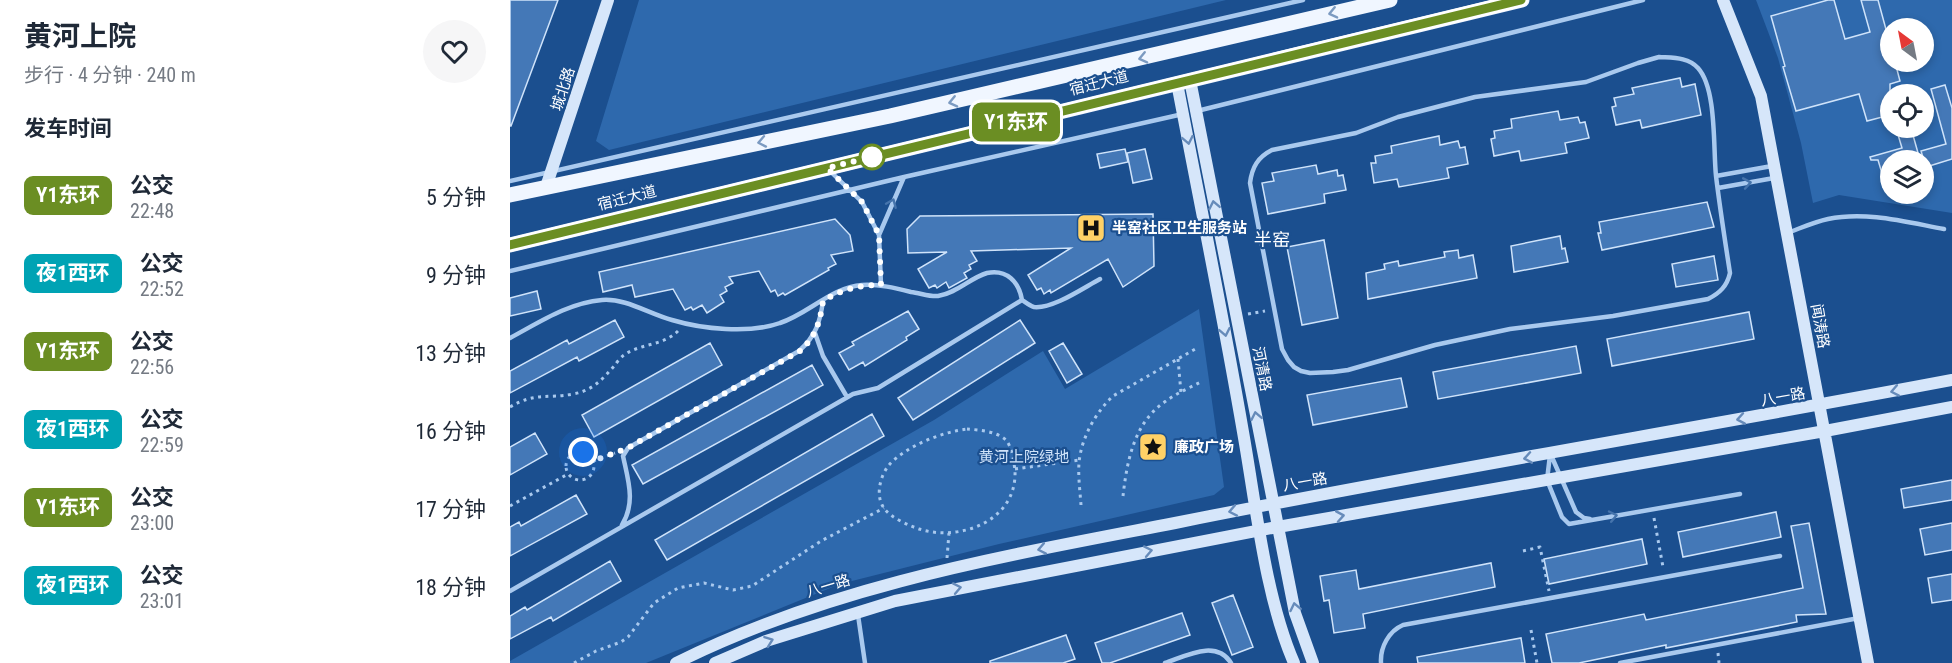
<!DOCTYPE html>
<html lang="zh">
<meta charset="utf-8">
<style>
:root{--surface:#fff;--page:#f6f6f7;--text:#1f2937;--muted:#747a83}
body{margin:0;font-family:"Roboto Condensed","Noto Sans SC",sans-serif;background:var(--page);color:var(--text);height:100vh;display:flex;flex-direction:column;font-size:22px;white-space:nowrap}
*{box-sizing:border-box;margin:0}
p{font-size:20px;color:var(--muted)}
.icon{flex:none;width:33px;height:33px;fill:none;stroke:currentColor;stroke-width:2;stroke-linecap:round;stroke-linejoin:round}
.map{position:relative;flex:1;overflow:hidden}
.panel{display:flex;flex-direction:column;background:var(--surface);width:510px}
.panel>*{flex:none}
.badge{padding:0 12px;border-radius:9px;font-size:21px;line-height:39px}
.needle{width:39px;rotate:328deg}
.controls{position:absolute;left:1370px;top:18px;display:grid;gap:12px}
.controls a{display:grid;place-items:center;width:54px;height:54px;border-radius:50%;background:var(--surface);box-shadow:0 3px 9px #0003;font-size:30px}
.you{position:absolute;width:30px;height:30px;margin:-15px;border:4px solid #fff;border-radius:50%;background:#1a73e8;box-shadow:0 0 0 9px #1a73e833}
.map>.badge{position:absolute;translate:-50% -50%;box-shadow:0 0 0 3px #fff}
h2{padding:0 24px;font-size:22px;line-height:54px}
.round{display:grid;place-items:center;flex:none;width:63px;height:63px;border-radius:32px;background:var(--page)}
.overview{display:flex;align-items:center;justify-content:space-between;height:102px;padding:0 24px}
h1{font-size:28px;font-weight:700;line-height:45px}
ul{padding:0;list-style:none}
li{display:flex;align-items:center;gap:18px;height:78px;padding:0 24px}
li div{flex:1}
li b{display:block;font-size:22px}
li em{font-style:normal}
li .badge{min-width:66px;font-weight:700;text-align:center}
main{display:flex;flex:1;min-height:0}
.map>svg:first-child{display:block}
.green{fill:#2e69ad;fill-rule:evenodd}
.building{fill:#4478b7;stroke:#cfe3fa;stroke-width:1.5}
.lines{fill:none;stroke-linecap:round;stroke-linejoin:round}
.path{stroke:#a9c9ee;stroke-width:3;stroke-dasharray:3 4.5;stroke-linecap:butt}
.lane{stroke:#a9c9ee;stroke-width:4.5}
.secondary{stroke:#d6e6fa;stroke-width:12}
.primary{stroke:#f0f6ff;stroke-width:15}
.oneway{stroke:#7b9ac1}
.oneway2{stroke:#668bba}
.oneway3{stroke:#4674ac}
.line-casing{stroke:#fff;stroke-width:14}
.line{stroke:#6b8e23;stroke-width:9}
.walk{stroke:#fff;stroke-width:6;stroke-dasharray:0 10.8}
.stop-dot{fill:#fff;stroke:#6b8e23;stroke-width:3}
.labels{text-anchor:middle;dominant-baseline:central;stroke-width:4.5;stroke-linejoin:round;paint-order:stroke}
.street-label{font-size:15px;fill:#fff;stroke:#1b4f8f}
.poi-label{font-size:15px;font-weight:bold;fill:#fff;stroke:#1b4f8f;text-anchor:start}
.park-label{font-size:15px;fill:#cfe3fa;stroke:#1b4f8f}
.quarter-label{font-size:18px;fill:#fff;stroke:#1b4f8f}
</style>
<main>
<section class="panel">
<div class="overview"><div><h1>黄河上院</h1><p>步行 · 4 分钟 · 240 m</p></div><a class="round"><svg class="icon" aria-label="heart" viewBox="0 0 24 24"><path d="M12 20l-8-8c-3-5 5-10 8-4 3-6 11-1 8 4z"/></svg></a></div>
<h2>发车时间</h2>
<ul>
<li><span class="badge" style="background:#6b8e23;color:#fff">Y1东环</span><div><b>公交</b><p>22:48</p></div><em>5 分钟</em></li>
<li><span class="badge" style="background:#00a3b4;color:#fff">夜1西环</span><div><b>公交</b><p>22:52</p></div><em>9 分钟</em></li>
<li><span class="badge" style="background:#6b8e23;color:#fff">Y1东环</span><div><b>公交</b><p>22:56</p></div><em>13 分钟</em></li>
<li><span class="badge" style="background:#00a3b4;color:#fff">夜1西环</span><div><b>公交</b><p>22:59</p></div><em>16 分钟</em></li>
<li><span class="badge" style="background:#6b8e23;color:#fff">Y1东环</span><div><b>公交</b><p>23:00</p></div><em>17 分钟</em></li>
<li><span class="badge" style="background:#00a3b4;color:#fff">夜1西环</span><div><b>公交</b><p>23:01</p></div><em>18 分钟</em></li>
</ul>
</section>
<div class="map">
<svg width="1442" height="663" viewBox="0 0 1442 663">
<rect width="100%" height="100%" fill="#1b4f8f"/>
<path class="green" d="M129,0h587l-617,150 -13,-9z
M1246,0h196v213l-113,-18 -26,8 -12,-60 -23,-85zM1380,28h33v34h-33zM1380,94h33v34h-33zM1380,160h33v34h-33z
M689,309l25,178 -10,8 -215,49 -159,40 -194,79h-136v-2l424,-241 109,-69 22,38z"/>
<path class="building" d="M0,0h48l-47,126h-1z
M1318,0h6l11,39 25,-7 -9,-32h17l12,44v18h5l5,19 -10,3v31l-23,6 -8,-27 -63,17 -13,-44 2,-1 -14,-50z
M1170,78l2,9 13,-3 6,31 -59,13 -2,-8 -24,5 -4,-18 4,-1 -2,-8 20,-4 -2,-6z
M1435,85l7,23v51l-26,8 -5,-16 25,-7 -15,-55z
M1048,111l2,9 18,-3 2,6 5,-1 4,16 -24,5 2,10 -46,8 -2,-10 -25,5 -3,-17 4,-1 -1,-7 18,-3 -1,-9z
M1386,128h15l9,32h-30v30h-3l-9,-30h-7l-1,-3 32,-9z
M929,136l1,9 18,-4 2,7 5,-1 3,17 -21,4 2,10 -50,9 -2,-8 -23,4 -3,-20h5l-1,-7 17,-3 -1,-7z
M615,149l3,13 -28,6 -3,-14z
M635,149l7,30 -19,4 -6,-30z
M806,165l2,9 19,-4 1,6 5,-1 3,15 -22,4 1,9 -57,11 -6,-31 12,-2 -2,-8z
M1197,202l7,25 -112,23 -4,-17h3l-2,-11z
M643,214l1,52 -31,21 -15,-28 -57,34 -1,-3 -6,4 -3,-6 -4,2 -9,-15 43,-27 -100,3 6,10 -8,4 2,4 -7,4 3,5 -18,10 -3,-6 -9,6 -2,-3 -6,3 -11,-19 29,-17 -39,1 -1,-24 13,-13z
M325,219l15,16 3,16 -22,4 5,9 -8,4 1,2 -44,25 -2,-2 -5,3 -3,-6 -4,2 -12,-21 -30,6 4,6 -8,4 2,4 -7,4 4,7 -17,11 -5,-8 -9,5 -2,-3 -6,3 -12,-21 -38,8 -3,-12 -29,7 -4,-20z
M1050,236l2,13 3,-1 3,14 -54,10 -3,-26z
M814,240l14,78 -36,7 -15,-78z
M948,250l1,8 14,-3 4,23 -109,21 -2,-26 19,-4 -1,-5 14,-3 1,5 46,-9 -1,-5z
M1204,256l4,24 -42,7 -4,-23z
M27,291l4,18 -31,7v-18z
M398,311l11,18 -13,8 1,3 -42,26 -2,-4 -14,8 -10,-17 15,-8 -2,-3z
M1239,312l5,27 -142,27 -5,-27z
M105,320l9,17 -45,24 -2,-4 -67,36v-22l57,-31 2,4z
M510,320l15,23 -122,77 -15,-22z
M200,343l12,22 -128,72 -12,-22z
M553,343l19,31 -15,9 -18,-32z
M1066,346l5,27 -143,26 -5,-27z
M302,365l11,20 -180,99 -11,-19z
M891,378l6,29 -94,18 -6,-30z
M362,414l12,22 -217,124 -12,-20z
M25,433l12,21 -37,21v-28z
M1442,480v20l-48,8 -3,-19z
M66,495l11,19 -77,42v-29l9,-5 2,4z
M1266,512l5,25 -98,20 -5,-25z
M1299,523l17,91 -30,1 1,7 -131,26v-3l-87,18h-27l-6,-29 98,-20 2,6 157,-32 -12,-62z
M1442,523v27l-27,5 -5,-26z
M1132,539l5,25 -98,20 -5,-25z
M100,561l11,20 -68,40 -2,-4 -41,22v-23l15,-9 2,3z
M981,563l4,24 -132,27 2,14 -31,5 -5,-33 -5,1 -4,-25 36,-6 3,19z
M1442,574v26l-20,3 -4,-25z
M723,595l20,52 -21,8 -20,-52z
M672,613l8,22 -80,28h-8l-7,-20z
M556,635l9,24 -12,4h-73v-2z
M1011,638l4,25h-107l-1,-6z"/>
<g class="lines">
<path class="path" d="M738,314l17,-3
M668,359l3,34
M0,407c25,-15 37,-8 63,-13 19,-3 30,-15 42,-29 2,-3 6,-8 9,-10 17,-12 40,-9 55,-25
M457,429c12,1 29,2 39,11 6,7 8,22 9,31 2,50 -55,71 -96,58 -9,-3 -30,-12 -35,-21 -9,-12 -4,-32 5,-43 17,-19 53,-33 78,-36z
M56 466a14 14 0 1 1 28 0a14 14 0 1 1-28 0Z
M83,461l22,-8
M505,469l65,-9
M613,496c4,-35 11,-74 43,-95 11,-8 25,-14 37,-20
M571,505c-1,-14 -3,-29 -2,-42 2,-25 17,-51 34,-67l84,-48
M0,506l58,-32
M1144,518l9,49
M1013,551l17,-4 9,44
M437,558l2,-25
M1021,630l6,33
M1208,653l1,10
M64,663l22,-12 25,-9 7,-5 26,-34 24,-15 26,-5 29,7 19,-4 69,-45 63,-33"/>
<path class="lane" d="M1149,57c14,1 29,0 39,11 19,21 15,80 18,108 4,33 9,65 14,97 -3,13 -10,20 -22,26l-95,17 -103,13 -75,16 -87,25 -15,2 -23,1 -9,-2 -7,-4 -6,-7 -6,-11 -32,-166c2,-16 8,-26 22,-33l84,-17 42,-16 77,-20 111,-15 52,-19z
M687,111l446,-111
M321,172l31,30 17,33 25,-58
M1206,176l56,-10
M0,181l793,-181
M1208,188l56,-10
M1277,233c14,-5 27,-11 41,-14 38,-8 78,3 116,10
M369,235l2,50
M0,271l394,-94 279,-63
M512,300c3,2 8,6 12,7 19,2 49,-19 66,-28
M305,333l8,23 24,41
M0,338c30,-16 58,-35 92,-38 24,-2 47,14 70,20 30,9 77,14 108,3 28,-9 52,-36 82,-38 17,-1 33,3 49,7 9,1 19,5 27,4 19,-3 32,-18 49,-23 20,-4 32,9 35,27l-144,88 -25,6 -343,197
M1040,455l-3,25 15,37 7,7 171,-30
M1041,455l25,57 8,6 6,1
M112,525c14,-23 6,-45 1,-69l5,-8 171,-97c17,-15 21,-29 24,-50
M348,615l7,48
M655,663c21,-7 51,-24 66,0
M871,663c-1,-16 8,-32 22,-38l377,-69
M1110,663l239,-45"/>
<path class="secondary" d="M1213,0l38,96 107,567
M680,80l105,533 18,50
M667,83c22,116 46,232 66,349 13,73 22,164 51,231
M36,187l62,-187
M166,663c156,-78 329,-107 499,-140 258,-52 518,-94 777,-143
M205,663l51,-22 129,-40 377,-73 553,-97 127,-24"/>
<path class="primary" d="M0,195l380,-79 500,-116
M0,245l1012,-245"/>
</g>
<defs><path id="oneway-chevron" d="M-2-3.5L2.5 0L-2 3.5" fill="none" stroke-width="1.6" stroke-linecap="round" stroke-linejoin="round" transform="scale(1.5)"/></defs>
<g class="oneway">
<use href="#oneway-chevron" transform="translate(823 13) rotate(167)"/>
<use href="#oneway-chevron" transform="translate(633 58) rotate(167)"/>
<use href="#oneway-chevron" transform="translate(443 102) rotate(167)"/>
<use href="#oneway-chevron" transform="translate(252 142) rotate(169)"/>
</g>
<g class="oneway2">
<use href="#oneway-chevron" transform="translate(678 140) rotate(79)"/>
<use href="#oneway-chevron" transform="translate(704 205) rotate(-101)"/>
<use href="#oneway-chevron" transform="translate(715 332) rotate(79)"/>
<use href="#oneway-chevron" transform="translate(1385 391) rotate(169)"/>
<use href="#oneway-chevron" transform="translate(746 416) rotate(-101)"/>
<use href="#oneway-chevron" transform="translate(1231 419) rotate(170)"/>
<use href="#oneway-chevron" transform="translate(1018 458) rotate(170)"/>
<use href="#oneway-chevron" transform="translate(723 511) rotate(169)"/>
<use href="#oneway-chevron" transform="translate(830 516) rotate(-10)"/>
<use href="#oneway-chevron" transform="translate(532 549) rotate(169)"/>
<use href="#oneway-chevron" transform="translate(638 551) rotate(-11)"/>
<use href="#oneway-chevron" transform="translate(447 588) rotate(-11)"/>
<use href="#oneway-chevron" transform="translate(785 607) rotate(-102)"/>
<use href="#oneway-chevron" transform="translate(259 641) rotate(-20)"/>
</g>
<g class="oneway3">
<use href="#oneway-chevron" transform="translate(1237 183) rotate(-10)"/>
<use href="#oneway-chevron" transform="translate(382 203) rotate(-67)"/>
<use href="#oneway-chevron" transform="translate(1103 516) rotate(-12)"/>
</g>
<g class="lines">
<g class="line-casing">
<path id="line" d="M0,245l1011,-245"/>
</g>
<use href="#line" class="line"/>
<path class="walk" d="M73,452l4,2 6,7 35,-13 19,-11 153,-86c16,-15 20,-29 23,-50 19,-12 36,-16 58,-16l-2,-50 -17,-33 -35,-34 45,-11"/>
</g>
<defs>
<g id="hospital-square" transform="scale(1.5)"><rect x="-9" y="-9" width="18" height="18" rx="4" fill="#ffd166" stroke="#1b4f8f"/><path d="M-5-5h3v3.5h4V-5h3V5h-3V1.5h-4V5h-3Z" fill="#111"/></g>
<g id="sight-square" transform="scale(1.5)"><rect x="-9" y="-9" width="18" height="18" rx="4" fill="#ffd166" stroke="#1b4f8f"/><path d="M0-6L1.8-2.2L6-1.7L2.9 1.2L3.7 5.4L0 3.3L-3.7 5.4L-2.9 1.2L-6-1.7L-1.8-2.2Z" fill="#111"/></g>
</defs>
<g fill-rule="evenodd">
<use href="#hospital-square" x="581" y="228"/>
<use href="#sight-square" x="643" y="447"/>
</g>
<circle class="stop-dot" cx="362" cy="157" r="12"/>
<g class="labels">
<g class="street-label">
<text transform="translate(589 83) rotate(-14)">宿迁大道</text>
<text transform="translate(53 89) rotate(-72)">城北路</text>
<text transform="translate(117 198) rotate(-14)">宿迁大道</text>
<text transform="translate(1310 326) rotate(80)">闻涛路</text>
<text transform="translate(752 369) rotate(79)">河清路</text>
<text transform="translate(1273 397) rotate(-10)">八一路</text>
<text transform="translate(795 482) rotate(-10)">八一路</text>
<text transform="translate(318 586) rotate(-17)">八一路</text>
</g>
<g class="poi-label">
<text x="602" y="228">半窑社区卫生服务站</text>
<text x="664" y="447">廉政广场</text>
</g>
<g class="park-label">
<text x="514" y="457">黄河上院绿地</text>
</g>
<g class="quarter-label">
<text x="762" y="239">半窑</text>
</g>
</g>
</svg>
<div class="controls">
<a><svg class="needle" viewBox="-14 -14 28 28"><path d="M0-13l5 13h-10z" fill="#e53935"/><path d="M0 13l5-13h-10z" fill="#747a83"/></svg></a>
<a><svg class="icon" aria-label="locate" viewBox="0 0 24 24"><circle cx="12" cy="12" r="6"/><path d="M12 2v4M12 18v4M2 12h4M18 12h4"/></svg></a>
<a><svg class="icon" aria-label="layers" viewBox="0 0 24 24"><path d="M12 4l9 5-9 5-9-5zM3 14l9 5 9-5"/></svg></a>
</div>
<div class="you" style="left:73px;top:452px"></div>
<b class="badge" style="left:506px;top:122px;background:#6b8e23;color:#fff">Y1东环</b>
</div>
</main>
